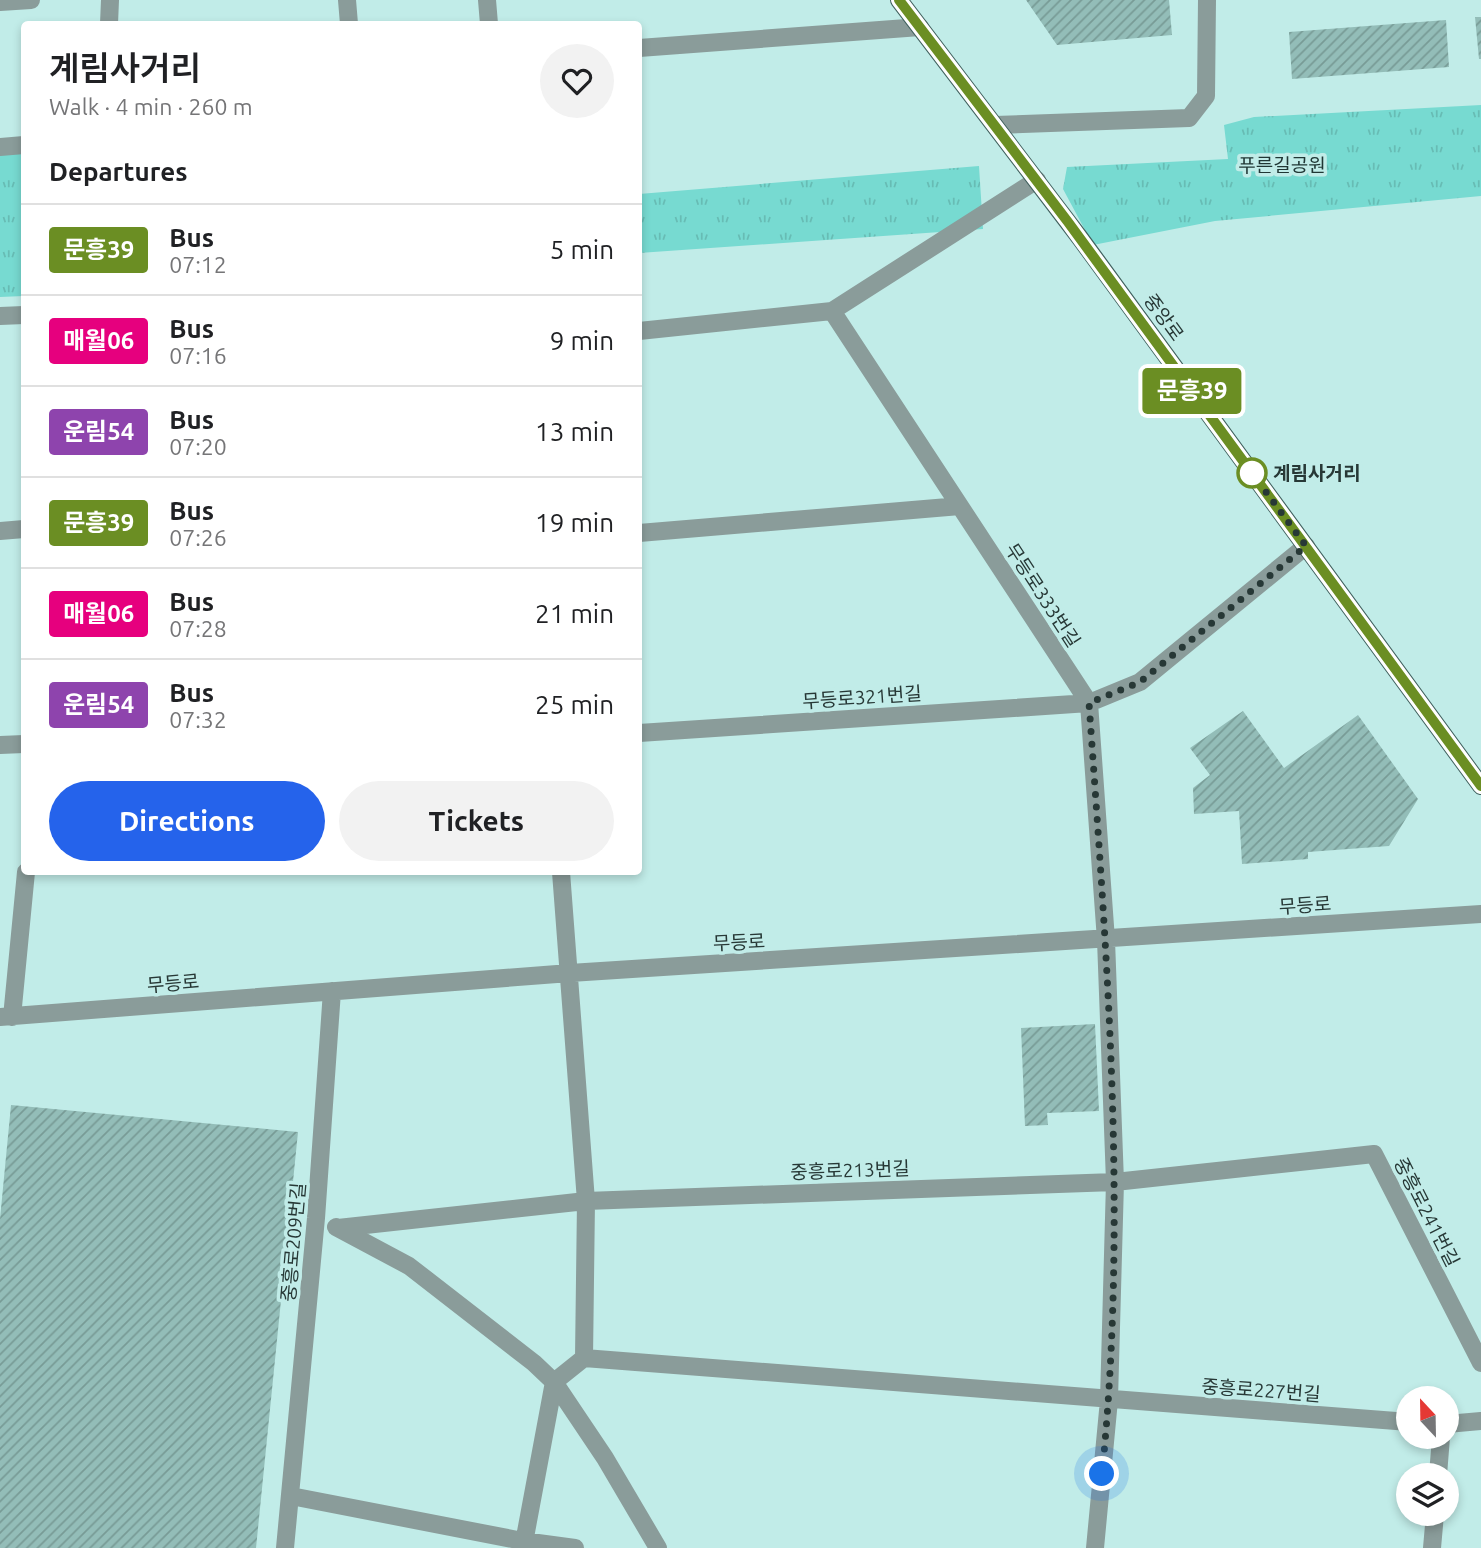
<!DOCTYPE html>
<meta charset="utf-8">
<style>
:root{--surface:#fff;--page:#f2f2f2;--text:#202124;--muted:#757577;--line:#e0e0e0;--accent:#2563eb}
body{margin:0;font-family:Ubuntu,"Noto Sans KR",sans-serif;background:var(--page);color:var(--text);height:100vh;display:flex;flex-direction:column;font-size:26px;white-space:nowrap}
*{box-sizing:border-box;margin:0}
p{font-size:23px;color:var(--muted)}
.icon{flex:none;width:38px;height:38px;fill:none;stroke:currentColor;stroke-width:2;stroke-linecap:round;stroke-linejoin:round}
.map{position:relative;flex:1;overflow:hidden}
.drawer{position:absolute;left:21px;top:21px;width:621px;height:854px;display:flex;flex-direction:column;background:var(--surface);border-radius:7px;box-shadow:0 4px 10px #0003}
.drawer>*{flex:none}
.badge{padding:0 14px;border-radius:5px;font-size:24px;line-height:46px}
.needle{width:46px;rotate:338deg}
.controls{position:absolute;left:1396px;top:1386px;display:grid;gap:14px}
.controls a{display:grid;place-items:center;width:63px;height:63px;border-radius:50%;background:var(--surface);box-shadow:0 4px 10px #0003;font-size:35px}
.you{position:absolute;width:35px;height:35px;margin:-18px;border:5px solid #fff;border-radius:50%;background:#1a73e8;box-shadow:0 0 0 10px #1a73e833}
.map>.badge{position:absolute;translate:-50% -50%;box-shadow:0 0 0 4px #fff}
h2{padding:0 28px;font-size:26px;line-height:63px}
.round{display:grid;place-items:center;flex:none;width:74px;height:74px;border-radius:37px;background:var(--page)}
.summary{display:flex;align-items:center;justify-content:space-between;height:119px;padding:0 28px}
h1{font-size:33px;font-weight:600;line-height:52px}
.primary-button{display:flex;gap:14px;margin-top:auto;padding:14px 28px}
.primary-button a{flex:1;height:80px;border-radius:42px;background:var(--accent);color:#fff;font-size:28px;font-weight:600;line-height:80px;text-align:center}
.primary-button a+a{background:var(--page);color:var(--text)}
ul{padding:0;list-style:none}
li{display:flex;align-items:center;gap:21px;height:91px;padding:0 28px;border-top:2px solid var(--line)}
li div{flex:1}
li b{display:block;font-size:26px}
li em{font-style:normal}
li .badge{min-width:77px;font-weight:700;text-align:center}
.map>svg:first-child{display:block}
.park{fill:url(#park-tufts)}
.building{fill:url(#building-hatch)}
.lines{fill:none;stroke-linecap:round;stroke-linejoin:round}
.minor{stroke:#8a9c9a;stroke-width:18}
.major{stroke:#41615e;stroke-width:18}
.line-casing{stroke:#fff;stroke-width:16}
.line{stroke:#6b8e23;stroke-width:10}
.walk{stroke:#273836;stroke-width:7;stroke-dasharray:0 12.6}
.stop-dot{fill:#fff;stroke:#6b8e23;stroke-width:3.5}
.labels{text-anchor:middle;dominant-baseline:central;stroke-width:7;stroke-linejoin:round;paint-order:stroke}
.park-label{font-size:19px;fill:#203735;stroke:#c1ece8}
.street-label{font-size:19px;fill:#273836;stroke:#c1ece8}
.stop-label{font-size:19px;font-weight:bold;fill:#273836;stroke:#c1ece8;text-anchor:start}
</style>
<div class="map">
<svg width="1481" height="1548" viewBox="0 0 1481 1548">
<defs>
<pattern id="park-tufts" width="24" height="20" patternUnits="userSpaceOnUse" patternTransform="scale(1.75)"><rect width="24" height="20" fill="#77dad1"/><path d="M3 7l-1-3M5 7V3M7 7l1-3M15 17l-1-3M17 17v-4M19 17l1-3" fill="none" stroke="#67bcb4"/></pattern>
<pattern id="building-hatch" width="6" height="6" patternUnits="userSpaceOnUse" patternTransform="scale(1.75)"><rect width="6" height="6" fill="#93bdb8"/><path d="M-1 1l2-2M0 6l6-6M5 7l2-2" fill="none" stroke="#789b96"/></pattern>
</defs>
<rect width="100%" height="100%" fill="#c1ece8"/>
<path class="park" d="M1481,105v91l-266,25 -122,24 -30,-56 4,-22 161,-8 -4,-34 30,-8z
M24,151v145l-24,1v-144z
M979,166l4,63 -344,24v-59z"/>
<path class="building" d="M1026,0h143l3,35 -115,10z
M1475,17h6v42h-2z
M1446,20l3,47 -157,12 -3,-47z
M1243,711l41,57 74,-53 60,84 -29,47 -81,6v7l-66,5 -3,-53 -45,3 -1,-26 17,-13 -20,-27z
M1095,1024l4,87 -52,2 1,12 -23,1 -4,-98z
M11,1105l287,27 -42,416h-256v-329z"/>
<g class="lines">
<path class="minor" d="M347,0l2,24
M487,0l2,24
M0,2l31,-2
M109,24l1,-24
M639,48l281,-21
M995,125l194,-7 17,-22 1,-96
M0,147l24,-2
M832,311l257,392 17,237 9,242 -6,218 -14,148
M0,316l24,-1
M639,331l193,-20 205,-131
M0,531l24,-2
M639,533l321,-27
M639,733l450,-30 51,-21 166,-136
M0,745l24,-1
M0,1017l570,-44 911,-59
M12,1017l14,-145
M336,1227l73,39 125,97 20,19 51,76 53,90
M338,1228l248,-27 529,-19 259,-28 107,209
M584,1358l825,64
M1447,1424l34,-3
M1438,1475l3,-38
M291,1496l232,45 52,7
M285,1548l31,-330 16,-227
M523,1548l31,-166 30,-24 2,-157 -25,-329
M1432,1548l3,-34"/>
<path class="major" d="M899,0l181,238 401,548"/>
</g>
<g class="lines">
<g class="line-casing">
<path id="line" d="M899,0l169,222 413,564"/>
</g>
<use href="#line" class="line"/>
<path class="walk" d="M1102,1474c26,-257 5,-515 -13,-771l51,-21 166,-136 -54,-73"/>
</g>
<circle class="stop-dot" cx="1252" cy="473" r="14"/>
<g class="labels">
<g class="park-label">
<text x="1282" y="165">푸른길공원</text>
</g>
<g class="street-label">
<text transform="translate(1164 317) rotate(54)">중앙로</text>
<text transform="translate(1043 595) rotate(57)">무등로333번길</text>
<text transform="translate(862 697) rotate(-4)">무등로321번길</text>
<text transform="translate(1305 905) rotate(-4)">무등로</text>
<text transform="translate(739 942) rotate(-3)">무등로</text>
<text transform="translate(173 983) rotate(-5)">무등로</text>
<text transform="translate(850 1170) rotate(-2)">중흥로213번길</text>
<text transform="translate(1427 1212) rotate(63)">중흥로241번길</text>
<text transform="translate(293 1242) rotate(-85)">중흥로209번길</text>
<text transform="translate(1261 1390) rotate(4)">중흥로227번길</text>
</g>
<g class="stop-label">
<text x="1273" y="473">계림사거리</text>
</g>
</g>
</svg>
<div class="controls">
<a><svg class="needle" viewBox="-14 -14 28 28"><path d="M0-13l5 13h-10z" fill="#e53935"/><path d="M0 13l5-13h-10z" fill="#757577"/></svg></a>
<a><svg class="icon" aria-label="layers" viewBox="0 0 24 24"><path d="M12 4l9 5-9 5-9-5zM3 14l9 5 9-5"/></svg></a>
</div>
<div class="you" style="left:1102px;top:1474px"></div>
<b class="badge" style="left:1192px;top:391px;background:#6b8e23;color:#fff">문흥39</b>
<section class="drawer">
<div class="summary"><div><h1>계림사거리</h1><p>Walk · 4 min · 260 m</p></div><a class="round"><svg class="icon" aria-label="heart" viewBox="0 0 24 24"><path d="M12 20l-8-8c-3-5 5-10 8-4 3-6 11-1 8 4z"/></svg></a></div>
<h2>Departures</h2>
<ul>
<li><span class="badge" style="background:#6b8e23;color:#fff">문흥39</span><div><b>Bus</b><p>07:12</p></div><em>5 min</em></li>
<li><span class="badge" style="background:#e6007e;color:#fff">매월06</span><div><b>Bus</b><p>07:16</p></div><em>9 min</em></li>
<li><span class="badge" style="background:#8e44ad;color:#fff">운림54</span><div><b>Bus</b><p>07:20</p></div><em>13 min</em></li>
<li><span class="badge" style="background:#6b8e23;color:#fff">문흥39</span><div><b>Bus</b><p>07:26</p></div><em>19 min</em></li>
<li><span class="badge" style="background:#e6007e;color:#fff">매월06</span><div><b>Bus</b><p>07:28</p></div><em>21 min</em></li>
<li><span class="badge" style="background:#8e44ad;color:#fff">운림54</span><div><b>Bus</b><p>07:32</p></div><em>25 min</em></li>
</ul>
<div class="primary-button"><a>Directions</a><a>Tickets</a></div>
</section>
</div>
